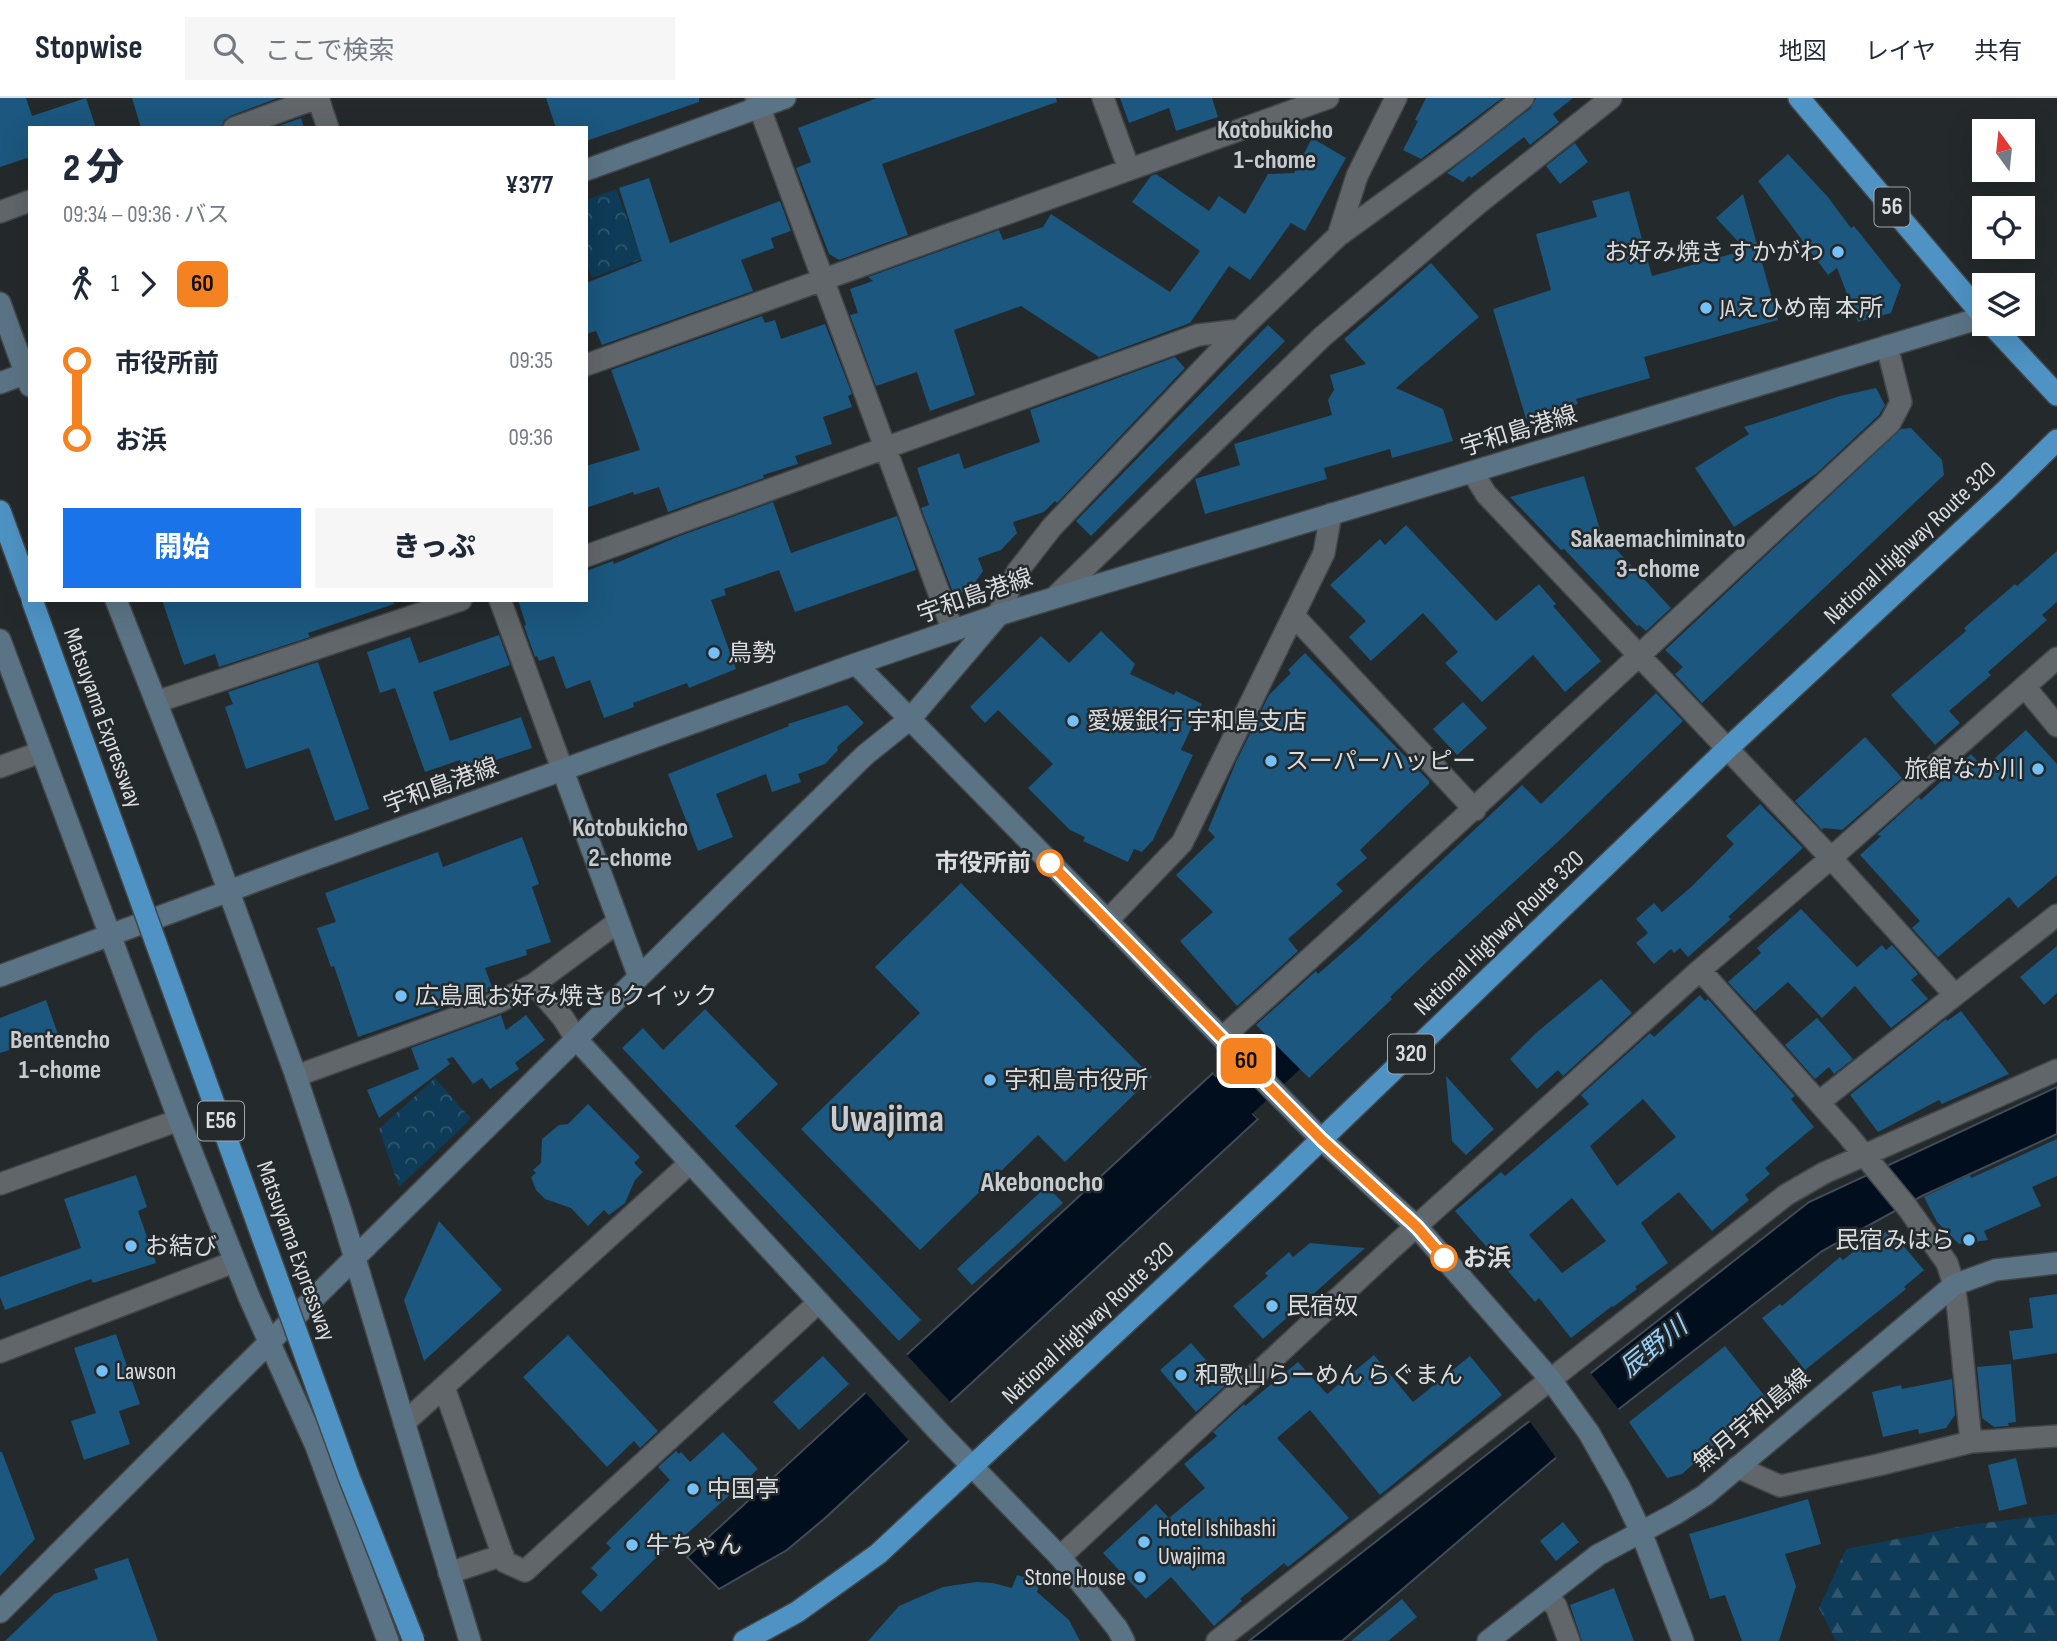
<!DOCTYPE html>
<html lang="ja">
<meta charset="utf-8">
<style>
:root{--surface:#fff;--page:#f6f6f7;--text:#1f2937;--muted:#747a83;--line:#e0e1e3;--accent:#1a73e8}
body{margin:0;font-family:"Sofia Sans Condensed","Noto Sans JP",sans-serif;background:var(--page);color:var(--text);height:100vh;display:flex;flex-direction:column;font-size:26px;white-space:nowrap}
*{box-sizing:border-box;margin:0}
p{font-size:23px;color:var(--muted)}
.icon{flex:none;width:38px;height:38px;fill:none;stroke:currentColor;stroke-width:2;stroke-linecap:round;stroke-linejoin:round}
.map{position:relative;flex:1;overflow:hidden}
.panel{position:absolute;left:28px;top:28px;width:560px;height:476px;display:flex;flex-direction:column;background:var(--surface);border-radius:0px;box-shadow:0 7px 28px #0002}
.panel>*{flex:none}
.badge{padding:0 14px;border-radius:10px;font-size:24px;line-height:46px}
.needle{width:46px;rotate:345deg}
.tools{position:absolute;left:1972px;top:21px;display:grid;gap:14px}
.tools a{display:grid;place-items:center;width:63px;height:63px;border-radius:0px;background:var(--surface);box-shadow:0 7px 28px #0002;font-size:35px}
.map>.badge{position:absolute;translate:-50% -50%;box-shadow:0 0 0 4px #fff}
.legs{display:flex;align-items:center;gap:10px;height:77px;padding:0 35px;font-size:23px}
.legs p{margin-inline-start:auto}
.head{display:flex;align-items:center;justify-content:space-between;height:119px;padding:0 35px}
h1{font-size:38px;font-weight:800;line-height:52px}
.primary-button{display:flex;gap:14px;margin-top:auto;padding:14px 35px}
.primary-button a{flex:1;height:80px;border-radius:0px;background:var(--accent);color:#fff;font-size:28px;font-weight:800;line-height:80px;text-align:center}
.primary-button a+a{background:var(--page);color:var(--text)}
ul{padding:0 35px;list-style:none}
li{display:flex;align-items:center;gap:24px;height:77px;font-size:26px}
li i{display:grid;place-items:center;width:10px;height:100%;margin:0 9px;background:currentColor}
li i::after{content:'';width:18px;height:18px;margin:-9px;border:5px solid;border-radius:50%;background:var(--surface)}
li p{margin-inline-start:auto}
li:first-child i{background:linear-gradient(#0000 50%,currentColor 0)}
li:last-child i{background:linear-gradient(currentColor 50%,#0000 0)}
header{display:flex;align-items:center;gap:42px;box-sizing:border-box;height:98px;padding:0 35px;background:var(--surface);border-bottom:2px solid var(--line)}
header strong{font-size:33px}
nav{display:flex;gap:38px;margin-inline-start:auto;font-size:24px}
.search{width:490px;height:63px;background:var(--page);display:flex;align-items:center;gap:18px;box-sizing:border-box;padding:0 24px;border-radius:0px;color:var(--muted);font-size:26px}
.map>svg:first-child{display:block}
.forest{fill:url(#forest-firs)}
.park{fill:url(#park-crowns)}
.water{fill:#000e1e;stroke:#414c58;stroke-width:2}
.pier{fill:#24292c}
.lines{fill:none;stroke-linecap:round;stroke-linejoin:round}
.river{stroke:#000e1e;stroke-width:51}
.building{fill:#1b577e;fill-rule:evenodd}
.street-casing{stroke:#424649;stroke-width:24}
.secondary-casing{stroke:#424649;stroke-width:24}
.highway-casing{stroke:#424649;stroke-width:24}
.street{stroke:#61666a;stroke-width:21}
.secondary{stroke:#5b7485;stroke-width:21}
.highway{stroke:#4e93c4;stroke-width:21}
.highway-bridge-casing{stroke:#424649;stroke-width:24;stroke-linecap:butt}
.highway-bridge{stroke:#4e93c4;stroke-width:21}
.line-1-casing{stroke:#fff;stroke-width:16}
.line-1{stroke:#f58220;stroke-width:10}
.poi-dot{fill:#75c0f6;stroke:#24292c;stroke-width:2.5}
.stop-1-dot{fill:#fff;stroke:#f58220;stroke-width:3.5}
.labels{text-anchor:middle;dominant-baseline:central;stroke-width:5;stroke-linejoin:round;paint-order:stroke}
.shield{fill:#24292c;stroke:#a3a7a9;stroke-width:2}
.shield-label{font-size:23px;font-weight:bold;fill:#dadddf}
.poi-label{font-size:24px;fill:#dadddf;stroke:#24292c;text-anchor:start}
.street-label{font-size:24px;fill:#dadddf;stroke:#24292c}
.stop-label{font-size:24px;font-weight:bold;fill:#dadddf;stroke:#24292c;text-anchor:end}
.neighbourhood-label{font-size:26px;font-weight:bold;fill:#c7ccd1;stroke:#24292c}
.water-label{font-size:26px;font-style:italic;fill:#97d0fa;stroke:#24292c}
.quarter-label{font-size:28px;font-weight:bold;fill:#c7ccd1;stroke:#24292c}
.town-label{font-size:38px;font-weight:bold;fill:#c7ccd1;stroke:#24292c}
</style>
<header>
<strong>Stopwise</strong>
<div class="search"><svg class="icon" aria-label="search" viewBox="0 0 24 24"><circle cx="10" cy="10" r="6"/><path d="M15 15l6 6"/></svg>ここで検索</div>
<nav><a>地図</a><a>レイヤ</a><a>共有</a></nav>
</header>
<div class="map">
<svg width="2057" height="1543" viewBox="0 0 2057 1543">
<defs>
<pattern id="forest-firs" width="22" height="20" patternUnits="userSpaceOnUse" patternTransform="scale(1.75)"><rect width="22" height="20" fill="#0e3b57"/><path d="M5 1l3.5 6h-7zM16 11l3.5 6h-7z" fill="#30576f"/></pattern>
<pattern id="park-crowns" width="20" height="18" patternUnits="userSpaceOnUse" patternTransform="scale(1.75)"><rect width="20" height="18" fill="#0e3b57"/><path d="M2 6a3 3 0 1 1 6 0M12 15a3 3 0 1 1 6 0" fill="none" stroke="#30576f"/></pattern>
</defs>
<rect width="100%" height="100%" fill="#24292c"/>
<path class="forest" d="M2057,1416v127h-221l-17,-33 27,-59 122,-24z"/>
<path class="park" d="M616,91l26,70 -50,19 -6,-15v-63z
M435,980l36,41 -72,68 -20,-58z"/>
<path class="water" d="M1213,975l45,46 -434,400 -37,31 -68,39 -32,-32z
M2057,989v47l-135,62 -100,55 -270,210 -210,180h-93l560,-439z"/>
<path class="pier" d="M1216,973l44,46 -2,2 -45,-46z
M904,1254l49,53 -42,38 -48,-53z
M1589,1273l31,40 -63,48 -30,-41z"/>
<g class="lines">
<path class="river" d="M1183,1045l98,-91"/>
</g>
<path class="building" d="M0,0h26l6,18 54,-18 10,30h-66v29l-30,10z
M132,0h146l-48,18 -6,4 -3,8h-80z
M546,0h153v4l-113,39v-13h-30z
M877,0h179l1,4 -175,62 26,71 -69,25 -10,-6 -33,-86 15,-6 -13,-34z
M1120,0h92l6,19 -42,14 -7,-23 -40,15z
M1426,0h76l-81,61 -18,-9 15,-29 -3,-1z
M1536,0h37l-20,16 6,8 -29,23 -6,-8 -53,41 -2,-2 -6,6 -16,-9 84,-65z
M301,20l3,10h-31z
M1312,40l34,20 -41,73 -14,-8 -41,57 -21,-14 -39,57 -91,34 -78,-51 -67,24 21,65 -45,16 -13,-39 -41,14 -26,-71 8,-2 -8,-24 23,-8 -5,-4 131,-47 4,10 40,-13 8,-13 119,78 30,-41 -68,-49 19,-26 5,-2 53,37 10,-15 26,18 23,-40 26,-1z
M1575,45l13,19 -28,22 -14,-18z
M1788,56l39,42 24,32 3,-2 47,59 -10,28 -33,9 -21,-54 -9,7 -70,-94z
M649,80l21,65 110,-42 11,30 -20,7 3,10 -33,12 12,31 -151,54 -6,-14 -10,3v-51l56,-22 -23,-73z
M1629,93l23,85 94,-26 -30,-32 27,-24 35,126 -134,37 6,21 -74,21 2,5 -52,15 -33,-110 58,-19 -15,-56 61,-17 -5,-16z
M1431,165l48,54 -83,71 47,21 10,32 -61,17 -2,-9 -66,19 3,11 -122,35 -10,-35 45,-14 -6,-21 98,-29 -4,-15 6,-10 -4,-15 36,-11 -22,-25z
M762,218l3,7 10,-3 6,19 44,-15 27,70 -4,2 4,11 -29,10 9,27 -37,12 3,8 -35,11 1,3 -96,34 -9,-25 -25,8 -1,-3 -47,16v-42l54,-16 -29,-80z
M1268,227l17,16 -194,195 -15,-15z
M1175,259l10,11 -128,135 -2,-2 -11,11 -31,10 4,11 -16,17 -23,8 5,13 -13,19 -16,5 -33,-87 8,-3 -12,-37 42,-15 5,16 76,-27 -10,-32z
M1876,290l9,17 -6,10 -63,59 -82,53 -39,-59 54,-34 -5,-7 96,-31z
M1911,330l31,32 2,15 -242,228 -27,-29 8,-7 -18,-17 236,-221z
M1584,378l17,57 70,75 -25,23 -7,-6 -2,1 -73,-77 -3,1 -51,-53z
M773,404l18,51 106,-37 19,54 -121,42 -16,-42 -55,19 2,6 -15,5 25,69 -47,19 -2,-5 -54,20 1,4 -30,11 -14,-38 -24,9 -12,-33 -15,5 -2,-5 -2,1 -11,-31 2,-1 -8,-25h68v-29l27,-10 1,3 63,-27z
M1406,427l90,96 43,-37 17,20 -3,2 48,55 -36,31 -32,-37 -51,47 -37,-39 13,-11 -35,-39 -52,48 -22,-24 17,-16 -36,-36 50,-46 5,6z
M2057,453v51l-15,13 5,5 -59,52 3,3 -42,36 11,12 -25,22 -44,-50 75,-64 -2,-3 51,-44 2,2z
M162,502h231l1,4 -86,29 2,4 -91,30 -4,-13 -31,11z
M1101,533l34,33 -5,10 44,21 2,-4 26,13 -21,46 12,5 -40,85 -11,12 -8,-3 -6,13 -45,-21 2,-4 -15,-7 -42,-42 25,-24 -55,-54 -13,13 -15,-16 71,-71 28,27z
M499,537l11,30 -77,27 17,49 71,-24 11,31 -69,23 -3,-11 -35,12 -30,-84 -15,5 -13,-41 43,-15 9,26z
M1305,555l124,128v3l-69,66 7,8 -31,26 7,7 -55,48 10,12 -61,55 -57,-65 33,-29 -37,-37 39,-38 -7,-7 28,-68 33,-67 22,-22 -3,-3z
M318,564l51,147 -34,12 -26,-73 -63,21 -21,-62 8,-3 -5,-12z
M1656,595l27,28 -121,117 -129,118 -43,41 2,2 -83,79 -53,-53 60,-54 2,3 39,-34 165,-155 19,19z
M1463,604l24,26 -30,27 -24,-26z
M847,607l17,18 -27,24 1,3 -13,14 -27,10 3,8 -29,10 -6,-18 -50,20 17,43 -35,14 -30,-77 121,-48 -1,-2z
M2026,632l31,34v111l-39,33 -9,-11 -71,60 -26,-29 8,-7 -60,-66 21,-19 -4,-1 42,-38 2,3 50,-46 13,14z
M1865,639l37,41 -60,52 -18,-2 -2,2 -27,-29z
M1760,706l43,44 -75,69 3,2 -43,38 -8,-9 -6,5 -3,-4 -17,15 -18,-21 12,-10 -12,-14 18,-16 8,9 28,-24 44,-44 -8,-8z
M522,739l17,47 -7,3 19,55 -25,8 1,5 -42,13 8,22 -135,47 -24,-71 -3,1 -14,-39 19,-6 -11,-29 113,-41 5,15z
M961,785l191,194 -87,85 -27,-27 -118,115 -119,-121 119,-116 -45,-46z
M1801,811l56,58 25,-22 4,5 6,-5 26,29 -7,6 17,19 -37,29 -36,-42 -33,32 -34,-36 -33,29 -27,-29 33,-29 -4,-5z
M2057,848v47l-13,12 -24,-28z
M1601,881l31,34 -69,63 -5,-6 -21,19 -27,-30 26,-26z
M1700,897l5,6 3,-2 87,97 -4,3 23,28 -49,41 5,6 -25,21 4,5 -37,31 -33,-39 -38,31 27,40 -33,24 2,2 -24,18 -1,-1 -41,32 -32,-40 -4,4 -80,-91 46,-39 4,4 84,-72 -8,-9 69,-62 4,4zM1643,1001l33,38 -59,49 -27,-40zM1572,1100l34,43 -44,32 -33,-38z
M46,902l12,34 -58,19v-35z
M705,911l73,75 -43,42 186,194 -22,21 -277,-293 21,-20 20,22z
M1961,913l48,63 -67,30 -3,-4 -61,32 -28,-37 96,-76 1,2z
M501,917l5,15 20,-15 19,25 -30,23 4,6 -29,20 -8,-11 -9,6 -20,-27 -6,2 3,5 -71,54 -12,-28 52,-21 -8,-21z
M1817,920l36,41 -19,15 -5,-7 -14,12 -30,-34z
M1446,978l48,53 -28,26 -14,-14z
M588,1006l52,53 -6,6 9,9 -8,8 -10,23 -16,12 -5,-5 -16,16 -17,-18 -26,-9 -9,-9 -5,-13 5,-4 -3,-3 8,-7 1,-24 17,-14 9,-1z
M2057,1041v37l-25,11 9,19 -57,25 4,9 -29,4 -22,-22 -13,-25 46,-22 1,3z
M136,1077l11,32 -9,4 18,52 -63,20 -2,-4 -86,31 -5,-13v-20l81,-29 -17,-49z
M1047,1088l16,17 -91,82 -15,-16z
M439,1123l63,69 -78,71 -20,-61z
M1889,1131l35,41 -20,17 2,2 -101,81 -43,-52 18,-14 2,2 58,-49 3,3 24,-19 3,4z
M1310,1145l55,5 -102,91 -30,-33 35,-30 -3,-3 24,-21 4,5z
M2057,1196v59l-44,7 -4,-29 24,-3 -4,-30z
M116,1236l24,70 -21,7 11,33 -46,16 -13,-39 25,-8 -22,-65z
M568,1237l90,96 -18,17 -6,-7 -27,26 -84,-90z
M1191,1245l36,41 -31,28 -36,-42z
M1725,1248l42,53 -85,75 -15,4 -38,-56z
M1374,1257l39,47 57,-46 32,39 -122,100 -70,-85 -33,28 72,80 -61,49 -4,-4 -44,36 2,2 -28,25 -43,-49 -25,22 -43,-46 53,-49 13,14 36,-30 -21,-24 33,-28 -4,-4 31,-28 1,2 53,-44 29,32z
M823,1258l26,28 -50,46 -26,-28z
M2011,1266l5,58 -8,1 1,3 -15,1 -12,-9 -5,-51z
M1952,1281l3,36 -9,13 -27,6 -1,-5 -35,8 -11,-45 29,-7 1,4z
M723,1334l35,37 -78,71 -3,-3 -76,75 -20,-20 17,-17 -7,-7 20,-20 -5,-5 64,-63 -12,-13 18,-16 3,3 2,-2 9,10z
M0,1354h2l33,87 -35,37z
M2016,1360l11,46 -28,7 -11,-46z
M1808,1401l13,45 -36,10 11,32 -17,55h-37l-17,-46 -15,4 -21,-65z
M1563,1424l16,20 -23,19 -16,-20z
M128,1460l30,83h-153l49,-47 44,-15 -4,-10z
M1017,1477l23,7 -3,10 32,28 11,21h-212l31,-35 16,-7 28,-12 33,-5 17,1 19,5z
M1614,1490l20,53h-52l-12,-36z
M1402,1501l15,18 -29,24h-37z"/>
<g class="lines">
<g class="street-casing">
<path id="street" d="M318,0l10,30
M756,0l197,533
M1103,0l26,71
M234,30l83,-30
M0,114l30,-11
M1338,138l19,-60 39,-78
M586,267l742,-267
M1473,375l13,21 345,364 123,136
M586,458l612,-221 42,-5
M1056,498l266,-259 158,-135 131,-104
M500,502l63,171
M998,517l19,-43 35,-45 188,-197 98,-94 128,-93 57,-45
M1294,518l181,194
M2025,589l32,39
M156,604l305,-102
M0,669l41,-15
M1107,823l75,-78 142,-290 7,-39
M1700,872l146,163 61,74 40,56 7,22 4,26 13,131
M534,886l29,34 14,22
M1223,939c225,-202 445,-409 667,-614l11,-21 -14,-56
M296,978l203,-74 35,-18 84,-62
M1819,1004l238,-187
M0,1086l179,-64
M0,1254l234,-90
M444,1289l61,175 20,9 294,-269
M404,1325l286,-260
M1737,1369l43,19 98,-21 93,-23 86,-6
M1060,1459l331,-308 309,-279 131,-112 226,-200
M449,1475l54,-18
M1545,1499l11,9 13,35
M1217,1543l569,-446 38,-22 233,-103"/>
</g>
<g class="secondary-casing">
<path id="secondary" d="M586,72l199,-72
M0,205l30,83
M0,285l30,-11
M116,502l90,229 90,247 45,136 129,429
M0,542l179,480 70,177 67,149 72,195
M856,566l466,476 95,87 134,153 38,53 31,55 21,44 42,109
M563,673l76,206
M0,878l296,-110 560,-202 142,-49 986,-298
M577,942l362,392 121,125 57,71 7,13
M0,1514l216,-217 423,-418 226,-222 45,-36 87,-102
M1488,1543l110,-86 77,-41 30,-19 249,-210 41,-15 62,-7"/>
</g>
<g class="highway-casing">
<path id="highway" d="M1799,0l185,219
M1991,226l66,71
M0,413l30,82
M744,1543l53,-29 81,-58 398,-371 451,-434 278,-258 52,-51"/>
</g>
<use href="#street" class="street"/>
<use href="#secondary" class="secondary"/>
<use href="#highway" class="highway"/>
<g class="highway-bridge-casing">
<path id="highway-bridge" d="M32,502l317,877 65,164"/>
</g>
<use href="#highway-bridge" class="highway-bridge"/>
</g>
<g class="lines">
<g class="line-1-casing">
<path id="line-1" d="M1050,765l272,277 95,87 27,31"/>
</g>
<use href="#line-1" class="line-1"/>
</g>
<g class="poi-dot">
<circle cx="1838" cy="154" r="7"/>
<circle cx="1706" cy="210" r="7"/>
<circle cx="714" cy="555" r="7"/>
<circle cx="1073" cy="623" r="7"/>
<circle cx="1271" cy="663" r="7"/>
<circle cx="2038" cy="671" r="7"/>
<circle cx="401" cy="898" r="7"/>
<circle cx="990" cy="982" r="7"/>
<circle cx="1969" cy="1142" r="7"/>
<circle cx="131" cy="1148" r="7"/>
<circle cx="1272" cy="1208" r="7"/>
<circle cx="102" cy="1273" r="7"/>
<circle cx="1181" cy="1277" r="7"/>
<circle cx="693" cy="1391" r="7"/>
<circle cx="1144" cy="1444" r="7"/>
<circle cx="632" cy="1447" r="7"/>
<circle cx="1140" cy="1479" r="7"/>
</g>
<g class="stop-1-dot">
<circle cx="1050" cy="765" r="12"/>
<circle cx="1444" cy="1160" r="12"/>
</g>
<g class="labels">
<g class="shield">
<rect x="1874.5" y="89.5" width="35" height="39" rx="5"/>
<rect x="1388" y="936.5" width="46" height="39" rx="5"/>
<rect x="198" y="1003.5" width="46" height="39" rx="5"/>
</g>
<g class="shield-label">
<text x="1892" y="109">56</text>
<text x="1411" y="956">320</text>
<text x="221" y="1023">E56</text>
</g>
<g class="poi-label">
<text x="1824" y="154" text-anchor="end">お好み焼き すかがわ</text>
<text x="1720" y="210">JAえひめ南 本所</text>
<text x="728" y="555">鳥勢</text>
<text x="1087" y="623">愛媛銀行 宇和島支店</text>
<text x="1285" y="663">スーパーハッピー</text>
<text x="2024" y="671" text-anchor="end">旅館なか川</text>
<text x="415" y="898">広島風お好み焼き Bクイック</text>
<text x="1004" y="982">宇和島市役所</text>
<text x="1955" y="1142" text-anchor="end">民宿みはら</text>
<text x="145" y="1148">お結び</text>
<text x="1286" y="1208">民宿奴</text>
<text x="116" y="1273">Lawson</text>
<text x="1195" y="1277">和歌山らーめん らぐまん</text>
<text x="707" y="1391">中国亭</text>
<text x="1158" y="1430">Hotel Ishibashi<tspan x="1158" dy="28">Uwajima</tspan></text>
<text x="646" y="1447">牛ちゃん</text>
<text x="1126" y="1479" text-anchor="end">Stone House</text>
</g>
<g class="street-label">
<text transform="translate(1519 333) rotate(-17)">宇和島港線</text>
<text transform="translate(1910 445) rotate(-43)">National Highway Route 320</text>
<text transform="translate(975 498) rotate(-19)">宇和島港線</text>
<text transform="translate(103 620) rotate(70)">Matsuyama Expressway</text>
<text transform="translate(441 688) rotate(-20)">宇和島港線</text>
<text transform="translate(1499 835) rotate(-44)">National Highway Route 320</text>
<text transform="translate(296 1153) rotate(70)">Matsuyama Expressway</text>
<text transform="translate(1088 1225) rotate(-43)">National Highway Route 320</text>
<text transform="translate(1752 1322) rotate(-40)">無月宇和島線</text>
</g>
<g class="stop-label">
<text x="1031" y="765">市役所前</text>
<text x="1463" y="1160" text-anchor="start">お浜</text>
</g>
<g class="neighbourhood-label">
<text x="1275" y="32">Kotobukicho<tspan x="1275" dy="30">1-chome</tspan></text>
<text x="1658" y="441">Sakaemachiminato<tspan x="1658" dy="30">3-chome</tspan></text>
<text x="630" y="730">Kotobukicho<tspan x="630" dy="30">2-chome</tspan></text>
<text x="60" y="942">Bentencho<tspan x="60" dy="30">1-chome</tspan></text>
</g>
<g class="water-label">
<text transform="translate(1654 1250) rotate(-39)">辰野川</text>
</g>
<g class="quarter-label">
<text x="1042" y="1084">Akebonocho</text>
</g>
<g class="town-label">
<text x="887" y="1021">Uwajima</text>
</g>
</g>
</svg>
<div class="tools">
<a><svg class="needle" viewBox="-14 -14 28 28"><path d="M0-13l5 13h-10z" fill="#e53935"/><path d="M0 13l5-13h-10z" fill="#747a83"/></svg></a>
<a><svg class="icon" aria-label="locate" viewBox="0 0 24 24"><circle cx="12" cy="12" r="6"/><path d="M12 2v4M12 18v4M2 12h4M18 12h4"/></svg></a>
<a><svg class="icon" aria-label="layers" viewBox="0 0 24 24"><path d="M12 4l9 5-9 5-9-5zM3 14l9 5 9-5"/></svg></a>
</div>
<b class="badge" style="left:1246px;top:963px;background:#f58220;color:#111">60</b>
<section class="panel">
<div class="head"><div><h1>2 分</h1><p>09:34 – 09:36 · バス</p></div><b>¥377</b></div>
<div class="legs"><svg class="icon" aria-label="walk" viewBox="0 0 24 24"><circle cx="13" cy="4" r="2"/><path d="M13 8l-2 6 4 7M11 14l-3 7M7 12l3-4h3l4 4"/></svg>1<svg class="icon" aria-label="forward" viewBox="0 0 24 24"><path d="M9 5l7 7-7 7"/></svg><b class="badge" style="background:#f58220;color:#111">60</b></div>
<ul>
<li><i style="color:#f58220"></i><b>市役所前</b><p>09:35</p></li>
<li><i style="color:#f58220"></i><b>お浜</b><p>09:36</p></li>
</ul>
<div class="primary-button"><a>開始</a><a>きっぷ</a></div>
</section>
</div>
